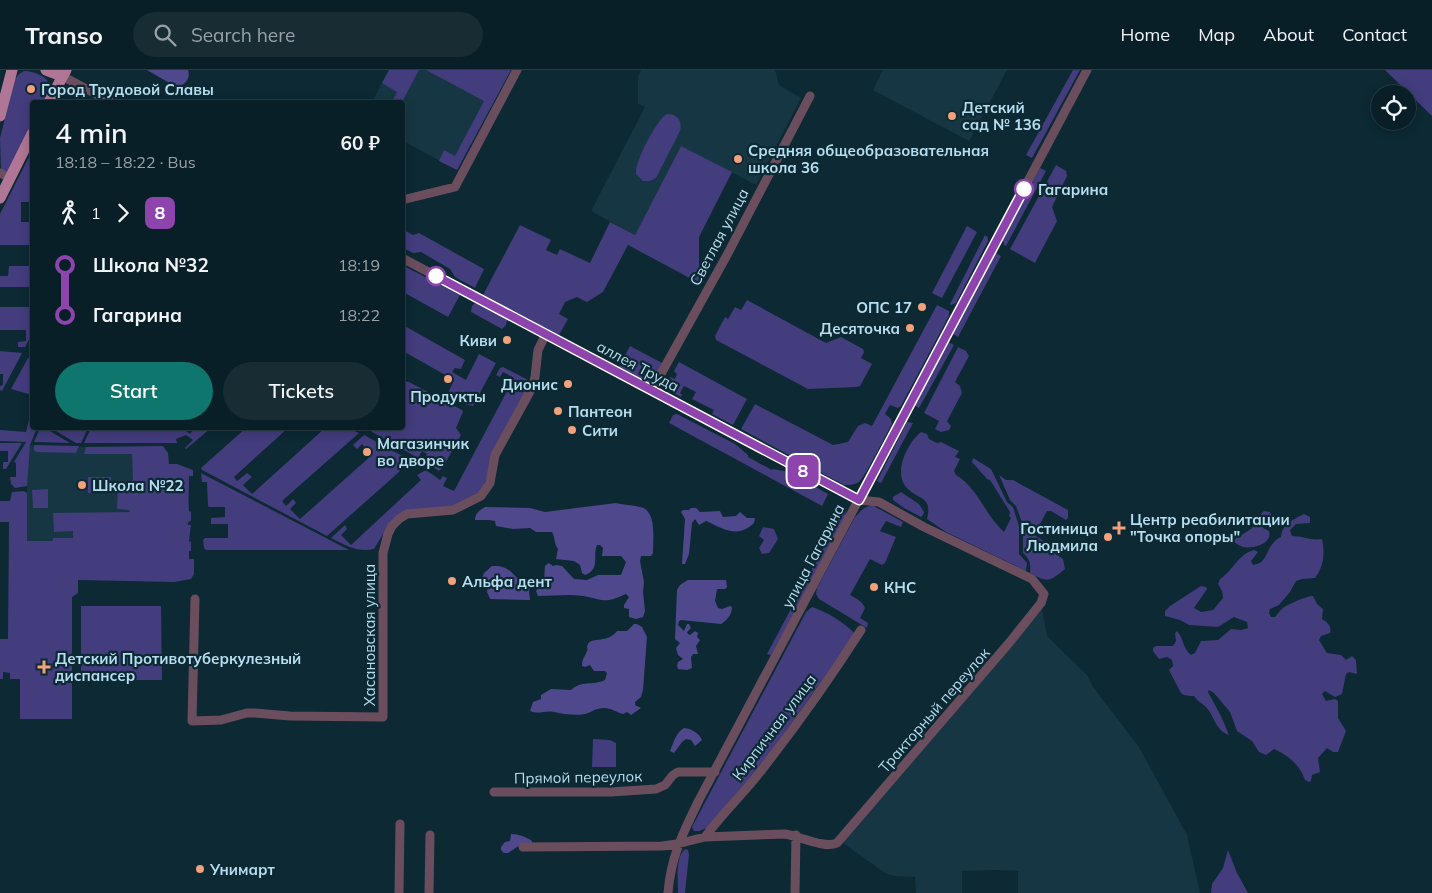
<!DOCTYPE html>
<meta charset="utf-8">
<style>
:root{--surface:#091f27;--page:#172c33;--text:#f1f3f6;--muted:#99a2a7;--line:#293d44;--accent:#0f766e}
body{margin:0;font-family:Mulish,sans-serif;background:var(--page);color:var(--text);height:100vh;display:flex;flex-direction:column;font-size:19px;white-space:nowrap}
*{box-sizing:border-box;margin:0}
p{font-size:16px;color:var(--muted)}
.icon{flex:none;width:28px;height:28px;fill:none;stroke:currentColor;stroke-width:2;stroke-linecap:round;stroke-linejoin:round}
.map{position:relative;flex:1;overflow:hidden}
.drawer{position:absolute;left:30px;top:30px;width:375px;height:330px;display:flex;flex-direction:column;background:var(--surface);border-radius:5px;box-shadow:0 2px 12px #0003,0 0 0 1px var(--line)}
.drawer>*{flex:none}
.badge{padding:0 10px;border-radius:8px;font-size:18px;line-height:32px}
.controls{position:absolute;left:1371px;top:15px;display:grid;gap:10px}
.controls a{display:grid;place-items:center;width:45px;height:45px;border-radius:50%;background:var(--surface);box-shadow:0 2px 12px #0003,0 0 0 1px var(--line);font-size:25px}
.map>.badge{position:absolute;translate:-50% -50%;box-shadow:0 0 0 2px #fff}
.legs{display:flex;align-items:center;gap:8px;height:55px;padding:0 25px;font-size:16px}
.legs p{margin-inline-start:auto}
.summary{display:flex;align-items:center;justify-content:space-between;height:85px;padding:0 25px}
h1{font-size:28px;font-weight:600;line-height:38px}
.cta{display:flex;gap:10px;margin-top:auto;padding:10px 25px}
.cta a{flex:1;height:58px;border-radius:30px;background:var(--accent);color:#fff;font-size:20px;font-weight:600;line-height:58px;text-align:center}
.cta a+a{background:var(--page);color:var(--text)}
ul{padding:0 25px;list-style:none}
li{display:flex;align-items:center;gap:18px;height:50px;font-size:19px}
li i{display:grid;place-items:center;width:8px;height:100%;margin:0 6px;background:currentColor}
li i::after{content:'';width:12px;height:12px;margin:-6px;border:4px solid;border-radius:50%;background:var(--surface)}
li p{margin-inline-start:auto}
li:first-child i{background:linear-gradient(#0000 50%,currentColor 0)}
li:last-child i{background:linear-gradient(currentColor 50%,#0000 0)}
header{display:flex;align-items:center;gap:30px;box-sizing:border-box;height:70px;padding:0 25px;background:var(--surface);border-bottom:1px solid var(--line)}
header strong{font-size:24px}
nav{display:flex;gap:28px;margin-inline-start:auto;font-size:18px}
.search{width:350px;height:45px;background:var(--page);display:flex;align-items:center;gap:12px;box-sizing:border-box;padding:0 18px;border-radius:28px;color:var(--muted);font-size:19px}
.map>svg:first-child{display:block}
.built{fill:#163643}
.green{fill:#433c7d}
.forest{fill:#50488d}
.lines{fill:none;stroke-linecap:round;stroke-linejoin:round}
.minor{stroke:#6b4e5d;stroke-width:9}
.major{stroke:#b07695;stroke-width:11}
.line-1-casing{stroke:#fff;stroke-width:11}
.line-1{stroke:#8e44ad;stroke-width:8}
.poi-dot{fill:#f1a17c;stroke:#0c2934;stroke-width:2}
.stop-1-dot{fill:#fff;stroke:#8e44ad;stroke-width:2.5}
.labels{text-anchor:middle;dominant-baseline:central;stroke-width:4.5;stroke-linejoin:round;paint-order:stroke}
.poi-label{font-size:15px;font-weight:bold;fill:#b6def0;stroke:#0c2934;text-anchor:start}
.stop-label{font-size:15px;font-weight:bold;fill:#b6def0;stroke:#0c2934;text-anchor:start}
.street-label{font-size:15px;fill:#b6def0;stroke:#0c2934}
</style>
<header>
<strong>Transo</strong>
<div class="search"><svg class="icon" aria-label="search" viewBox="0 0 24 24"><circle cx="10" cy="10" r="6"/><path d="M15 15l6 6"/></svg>Search here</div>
<nav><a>Home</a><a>Map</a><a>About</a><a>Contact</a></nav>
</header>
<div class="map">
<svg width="1432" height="823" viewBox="0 0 1432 823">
<rect width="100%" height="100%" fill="#0c2934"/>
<path class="built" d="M389,0h122l-54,100 -54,-29 -1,-39h-30z
M641,0h134l4,15 22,13 -45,87 -75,-39 -46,89 -44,-24 54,-104 -7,-3v-27z
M883,0h124l-38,71 -96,-51z
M30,375l56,2h78l4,6 2,115 -143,-27v-68z
M1041,533l6,33 40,39 6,12 46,60 48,88 13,58h-182v-22l-21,-1 -35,1v22h-46l-1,-16 -21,-1 -9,-3 -46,-33z"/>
<path class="green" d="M389,0h30l-17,32h-10l5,-10 -15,-9z
M426,0h85l-54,100 -18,-9 5,-11 11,6 29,-55z
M1073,0h7l-48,88 -6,-3z
M1385,0h47v46z
M24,1c9,0 25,5 26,16 1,5 -3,11 -5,15h-13v28l-19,38 -6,3 -6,-1 -1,-32 15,-59 4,-5z
M667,44c10,0 16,7 13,17l-24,47 -6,3h-7l-7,-7c-2,-11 21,-55 31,-60z
M681,76l51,26 -33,65v46l-71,-38 -25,47 -16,10 -10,-5 -12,5 -6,12 9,5 -9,16 -76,-40 37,-70 31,15 -5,10 11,5 3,-6 30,14 20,-41 25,13z
M32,81v51h-11v20h11v23h-32v-31z
M1056,95l10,6 1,5 -15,31 5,14 -22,42 -25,-14z
M1040,98l6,3 -40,75 -2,-1 -1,-5z
M967,156l10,6 -35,66 -10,-5z
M402,159l11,6 6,-2 65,36 -9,19 -20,-11 -5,-8 -29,-17 -8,1 -10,-5z
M985,165l3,3v3l-32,62 -5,2 -1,-1z
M996,183l5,3 -43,81 -5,-3z
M402,195l58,30 -12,22 -45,-25z
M9,196h23v21h-32v-11h8z
M747,230l79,43 15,-6 22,12 1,3 -3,6 11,6 -12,22 -3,1 -49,2 -92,-49 -1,-4 10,-19 3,2 7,-12 6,3z
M475,233l32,17 -1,5 -4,4 -31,-17 1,-6z
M937,235l12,6v5l-48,90 -3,2 -8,-3 -5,9 6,5 1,5c-7,12 -25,50 -33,58 -5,3 -10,3 -15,3l-103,-56 14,-25 78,41 15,-3 10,-16 7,-3 7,3z
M0,237h32v27l-7,13h-7v-5l8,-1v-11h-26z
M403,255l62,35 -4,9 -6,-1 -3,4 14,8 13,-26 17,9 -23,43 -8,-2 -15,-8 -1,-5 5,-11 -51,-29z
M948,272l6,3 -35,63 -5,-3z
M630,276l34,18 -11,21 -34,-18z
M958,277l8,4 3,5 -14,26 5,4 2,7 -15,28 4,5 -2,4 -8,2 -6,-3 4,-8 -15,-8z
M0,281l22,2 -20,38 -2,-1v-4l3,-1v-11h-3z
M28,288h4v37l-21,-6z
M679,292l68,37 -14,26 -21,-11 2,-4 -22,-11 4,-7 -12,-6 -4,7 2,2 -1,2 -17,-9 6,-11 5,2 2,-5 -3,-3z
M503,297l27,14v3l-49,107 -30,15 -60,15 -17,28c-16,4 -29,-4 -43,-11l14,-13 2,4 -6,6 10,10 70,-65 -4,-5 9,-5 14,10 3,-4 4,2 -4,8 11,5 60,-113 -11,-6 -3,5 -4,-2 4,-7z
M403,311l6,1 53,28 1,2 -7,16 5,7 -18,32 -4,4 -16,-10 4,-7 -5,-3 -4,7 -46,-26 -3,-4h33z
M32,338v20h5l-7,17 -3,41 -12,2 -4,-4 -1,-7h6v-14l-2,-1 12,-20 -26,-1v-11l26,2z
M677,344l58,30 13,11v2l24,13 1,-1 16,3 39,22 -6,12 -153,-83 4,-8z
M907,352l6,1 -32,60 -4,-2z
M40,358h5l25,15 -36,-1z
M51,358h37l-7,15h-5z
M91,358h96l-2,2 5,4 3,-4 -3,-2h21l-25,21 -1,-1 8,-8 -7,-5 -10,4 1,4h-93z
M246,358h42l-54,49 3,4 10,-8 5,4 -9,8 9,9 73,-66h23l11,5 -77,68 4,5 7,-7 3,4 -6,6 10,10 72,-64 -10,-11 -5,5 -4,-4 11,-10 42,23 -7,14 -72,64 -125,-66 -1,-2z
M921,362l6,2 2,5 8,4 4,-1 18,9 -4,6 5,2 -6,12 2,4c22,13 29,40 48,57l7,-14 -2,-2 1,-4 -20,-32 -3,-1 -15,-17 1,-4 18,11 16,33 6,5 6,19v28l8,9 -1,8 -80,-39 -19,-13c6,-24 -10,-19 -21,-32 -13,-15 2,-45 15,-55z
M0,373h22l-16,26h-3v-7h5v-11h-8z
M34,375l45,1 -3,7 -40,-1 -2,-2z
M163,376l5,7 1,11h8l16,6v6h-4c0,13 -1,22 0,35l2,1v9l-3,1v3h3l-2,16 2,1v9h-2v8h5v15l-3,5 -17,3 -96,-2v13l-6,4v122h-52v-40h-10v-6l-7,-1v7h-3v-40h8l1,-117h-9v-21h10l2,-9 12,-1 3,2v48h26v-3h20v-7l-19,1 -1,-19 77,-1 -1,-2 -12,-1 1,-24 15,-5 -1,-26h-48l2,-7z
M201,403l148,77h-143l-2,-2 -1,-8 2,-2h23v-14h-17v-6l14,-1v-10h-16l-1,-1 -1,-24h-5z
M999,405l7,5h7l55,30v8l-2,2 -15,-9h-4l-13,24 15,9v5l14,10 2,10c-16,13 -17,14 -35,4 1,-9 0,-14 -7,-20v-27l-7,-20 -6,-6z
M88,407h23v8l-6,3v4l-17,1z
M48,419v19h-15l-1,-18z
M901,422l18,12 5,8 -1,3 -2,2 -17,-9 -11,-8v-3z
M872,435l31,17 -2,5 -15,-6 -6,10 16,6 -11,26 -3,2 -12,-6 -20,36c7,4 12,6 15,13l-5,10 8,5 -1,5 -48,-29 -3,-5 1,-6 38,-71 9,-9z
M845,437l1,4 -1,7 -74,137 -4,-1z
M1264,441l6,1 3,8 -2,4 -8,-1v5l6,3c4,13 -17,18 -26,16 -3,-1 -7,-4 -11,-6 8,-6 17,-9 24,-17 4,-4 3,-9 8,-13z
M1304,444l6,3v6l-14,1 -6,6 2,6c11,0 19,5 30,3 3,15 2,27 -7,39l-13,1 -6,2 -6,11 -11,13 -9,4 -1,4 2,4h4c3,-3 5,-7 8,-9 5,-4 24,-12 30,-12l4,8 6,5 -1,10c5,3 10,7 8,14l-9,3 -2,4 8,13 14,2 5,5 6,-4 4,4 1,14 -8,-2 -3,2 -4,20 -7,3 -10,-6 -3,3 4,7 9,-2 3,2v17l8,13 -8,21h-5l-6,-4 -9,10 2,14 -8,3 -1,6 -2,1 -4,-2c-5,-15 -17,-25 -31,-31l-8,6 -7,-3 -7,-11 -15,-10 -7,-19 -16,-19 -5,-3 -1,2 13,24 8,19c-14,-5 -14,-18 -23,-28 -4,-4 -8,-5 -12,-11 -5,0 -10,0 -13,-3 -1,-2 -11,-21 -12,-23l4,-4 -1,-6 -5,-3 -8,2 -6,-8v-3l3,-2h17l3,-5 -1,-8 2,-2c7,8 6,18 14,24l4,-2 6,-12 17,-1 13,-11 10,1 7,-2 -1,-6 -13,-5 -16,10 -29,-2 -9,-5 -15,-4v-5l5,-5 31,-20 5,1 1,2 -13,19 7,4 12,-2 10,-12 -1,-7 -4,-7 2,-5c13,-8 18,-25 34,-29l4,2 -7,9 2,4c14,-1 13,-15 21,-23 2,-2 4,-4 7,-5 1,-13 13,-18 23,-23z
M763,457l11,2 4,10 -9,14 -7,1 -3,-6 5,-8 -5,-4z
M81,536h80l1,74h-81z
M812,537c15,5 32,15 43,27l-90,126 -22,29 -36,39 -8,3h-5l-2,-4 114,-215z
M593,669l17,1 6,3v24h-24z
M685,779l3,1 1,5 -4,38h-7c0,-13 -3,-35 7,-44z
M1228,780l9,23 11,20h-37l1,-9 11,-16z"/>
<path class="forest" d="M147,0h41c3,8 -3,14 -10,18z
M616,433c8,2 16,2 24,4 17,3 13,32 13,46l-2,3h-10l-1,5 4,21 -1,10 2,19 -2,6 -7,2 -7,-2v-8l-5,-1v-3l5,-8 -3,-3c-22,10 -21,6 -43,2 -14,-2 -30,0 -45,0l-2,-5 3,-5 5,-4 1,-16 4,-3 4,3 3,-1 6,1 12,13 13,1 11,-5h23l5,-13 -5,-6h-19l1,-8 -3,-3h-3c-5,11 4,24 -12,30l-3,-2 -2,-8 -6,-4 -18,-2 2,-10c-4,-5 -3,-12 -6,-17h-16l-6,-4 -17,1 -17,-3 -1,-5 -6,-1h-14c0,-7 5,-10 10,-13l45,1 15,4z
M691,438h5l4,4 20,-1 3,6 13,-1 4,-4 7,6h8l-1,5c-17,16 -30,6 -48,-2l-7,4 -4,-6 -3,4 -3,31 -4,10h-3l3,-45 -4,-7 2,-2h6z
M492,496c15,-1 20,6 29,17l7,-4 3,4 -2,8 1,9 -40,-1 -3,-7 1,-5 -6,-9 2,-5z
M688,510h38l1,7 -2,2h-8l-2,12 3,7 4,1 8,-3 2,1c0,8 -5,13 -11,17l-40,-4 -2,1 -1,4 6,6 3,-7h2l2,4 -4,4 1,2 2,1 5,-4 3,2 -1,4 3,3 -4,6 2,8h-5l-2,3 1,11 -5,2 -9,-1 -1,-3 1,-4 5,-3 -5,-4 -2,-7 4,-5 -5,-4 2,-49 3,-5z
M634,554h3l5,3 5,10 -4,53 -2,7 -6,5v3l6,3 -10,7 -4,-3 -4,2c-7,-2 -12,-6 -19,-6 -8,0 -12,4 -19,6 -11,2 -21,0 -31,-2 -9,-2 -15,3 -24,-1l3,-9 8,-3v-4l10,-6 20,1c10,-10 21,-4 34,-10l2,-7 -2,-2h-11l-4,-6 -5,2 -3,-1c0,-8 3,-9 5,-15 1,-1 0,-3 0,-4 2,-9 10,-6 16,-8 5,0 11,-4 14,-8h10z
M684,658c8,1 15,5 18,12l-7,6 -4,-6 -5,-1 -4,3 -8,11 -4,-2c4,-10 6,-18 14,-23z
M511,764c8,0 15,3 21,7v2l-12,2 -12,8h-4l-3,-3v-3l4,-5 5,-1z"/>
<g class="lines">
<path class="minor" d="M62,6l49,26
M0,103l10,5
M402,130l53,-13 62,-117
M402,188l457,242 20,2 45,25 108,52 12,15 -3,9 -32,40 -172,200c-12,6 -38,-7 -52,-9l-80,3 -28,7 -15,2 -139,1
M652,320l75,-135 83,-159
M195,529l-3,122 29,-1 26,-7h8l35,3 93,1v-164l5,-19 4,-8 7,-7 8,-5 46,-4 28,-14 9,-13 5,-28 38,-69 2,-9 3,-27 8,-16
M494,722h117l45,-3 9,-4 8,-10 5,-3h37
M705,767c16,-22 35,-40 52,-61 37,-47 72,-96 104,-146
M399,823l1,-69
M429,823l1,-58
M668,823c3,-37 15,-60 31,-93l388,-730
M795,823l1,-58"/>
<path class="major" d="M46,0l16,6
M49,32l17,-32
M0,46l12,-46
M0,128l32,-64"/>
</g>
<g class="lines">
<g class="line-1-casing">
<path id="line-1" d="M436,206l423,224 165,-311"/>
</g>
<use href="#line-1" class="line-1"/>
</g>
<g class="poi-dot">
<circle cx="31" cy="19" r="5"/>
<circle cx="952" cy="46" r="5"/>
<circle cx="738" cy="89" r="5"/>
<circle cx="922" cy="237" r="5"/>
<circle cx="910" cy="258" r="5"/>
<circle cx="507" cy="270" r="5"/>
<circle cx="448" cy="309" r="5"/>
<circle cx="568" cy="314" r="5"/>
<circle cx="558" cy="341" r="5"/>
<circle cx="572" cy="360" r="5"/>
<circle cx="367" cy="382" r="5"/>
<circle cx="82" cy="415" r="5"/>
<path d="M1116.5 450.5h5v5h5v5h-5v5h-5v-5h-5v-5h5z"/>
<circle cx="1108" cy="467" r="5"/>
<circle cx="452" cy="511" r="5"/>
<circle cx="874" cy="517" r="5"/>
<path d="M41.5 589.5h5v5h5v5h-5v5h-5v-5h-5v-5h5z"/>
<circle cx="200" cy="799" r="5"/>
</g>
<g class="stop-1-dot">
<circle cx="1024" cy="119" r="9"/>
<circle cx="436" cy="206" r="9"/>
</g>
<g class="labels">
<g class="poi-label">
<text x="41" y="19">Город Трудовой Славы</text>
<text x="962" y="37">Детский<tspan x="962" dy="17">сад № 136</tspan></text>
<text x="748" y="80">Средняя общеобразовательная<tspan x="748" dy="17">школа 36</tspan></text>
<text x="912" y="237" text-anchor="end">ОПС 17</text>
<text x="900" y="258" text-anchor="end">Десяточка</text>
<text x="497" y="270" text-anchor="end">Киви</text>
<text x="558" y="314" text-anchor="end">Дионис</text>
<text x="448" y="326" text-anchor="middle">Продукты</text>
<text x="568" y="341">Пантеон</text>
<text x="582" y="360">Сити</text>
<text x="377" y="373">Магазинчик<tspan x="377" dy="17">во дворе</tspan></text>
<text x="92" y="415">Школа №22</text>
<text x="1130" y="449">Центр реабилитации<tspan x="1130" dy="17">"Точка опоры"</tspan></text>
<text x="1098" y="458" text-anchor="end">Гостиница<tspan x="1098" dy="17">Людмила</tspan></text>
<text x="462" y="511">Альфа дент</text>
<text x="884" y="517">КНС</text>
<text x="55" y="588">Детский Противотуберкулезный<tspan x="55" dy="17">диспансер</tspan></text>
<text x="210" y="799">Унимарт</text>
</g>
<g class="stop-label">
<text x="1038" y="119">Гагарина</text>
</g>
<g class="street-label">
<text transform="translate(719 167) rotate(-62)">Светлая улица</text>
<text transform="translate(638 296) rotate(28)">аллея Труда</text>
<text transform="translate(813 486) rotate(-62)">улица Гагарина</text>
<text transform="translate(369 565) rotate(-90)">Хасановская улица</text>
<text transform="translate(934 640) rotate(-49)">Тракторный переулок</text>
<text transform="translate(774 657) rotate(-53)">Кирпичная улица</text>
<text transform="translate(578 707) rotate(-1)">Прямой переулок</text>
</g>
</g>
</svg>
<div class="controls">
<a><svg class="icon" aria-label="locate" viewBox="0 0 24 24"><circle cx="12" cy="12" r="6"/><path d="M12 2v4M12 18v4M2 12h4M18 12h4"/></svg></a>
</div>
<b class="badge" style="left:803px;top:401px;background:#8e44ad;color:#fff">8</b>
<section class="drawer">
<div class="summary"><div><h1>4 min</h1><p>18:18 – 18:22 · Bus</p></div><b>60 ₽</b></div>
<div class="legs"><svg class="icon" aria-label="walk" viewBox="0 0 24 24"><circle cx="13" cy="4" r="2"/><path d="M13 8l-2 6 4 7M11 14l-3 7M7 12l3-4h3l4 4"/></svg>1<svg class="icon" aria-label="forward" viewBox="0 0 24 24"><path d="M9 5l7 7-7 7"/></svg><b class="badge" style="background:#8e44ad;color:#fff">8</b></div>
<ul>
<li><i style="color:#8e44ad"></i><b>Школа №32</b><p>18:19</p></li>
<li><i style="color:#8e44ad"></i><b>Гагарина</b><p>18:22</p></li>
</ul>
<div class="cta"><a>Start</a><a>Tickets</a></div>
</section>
</div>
